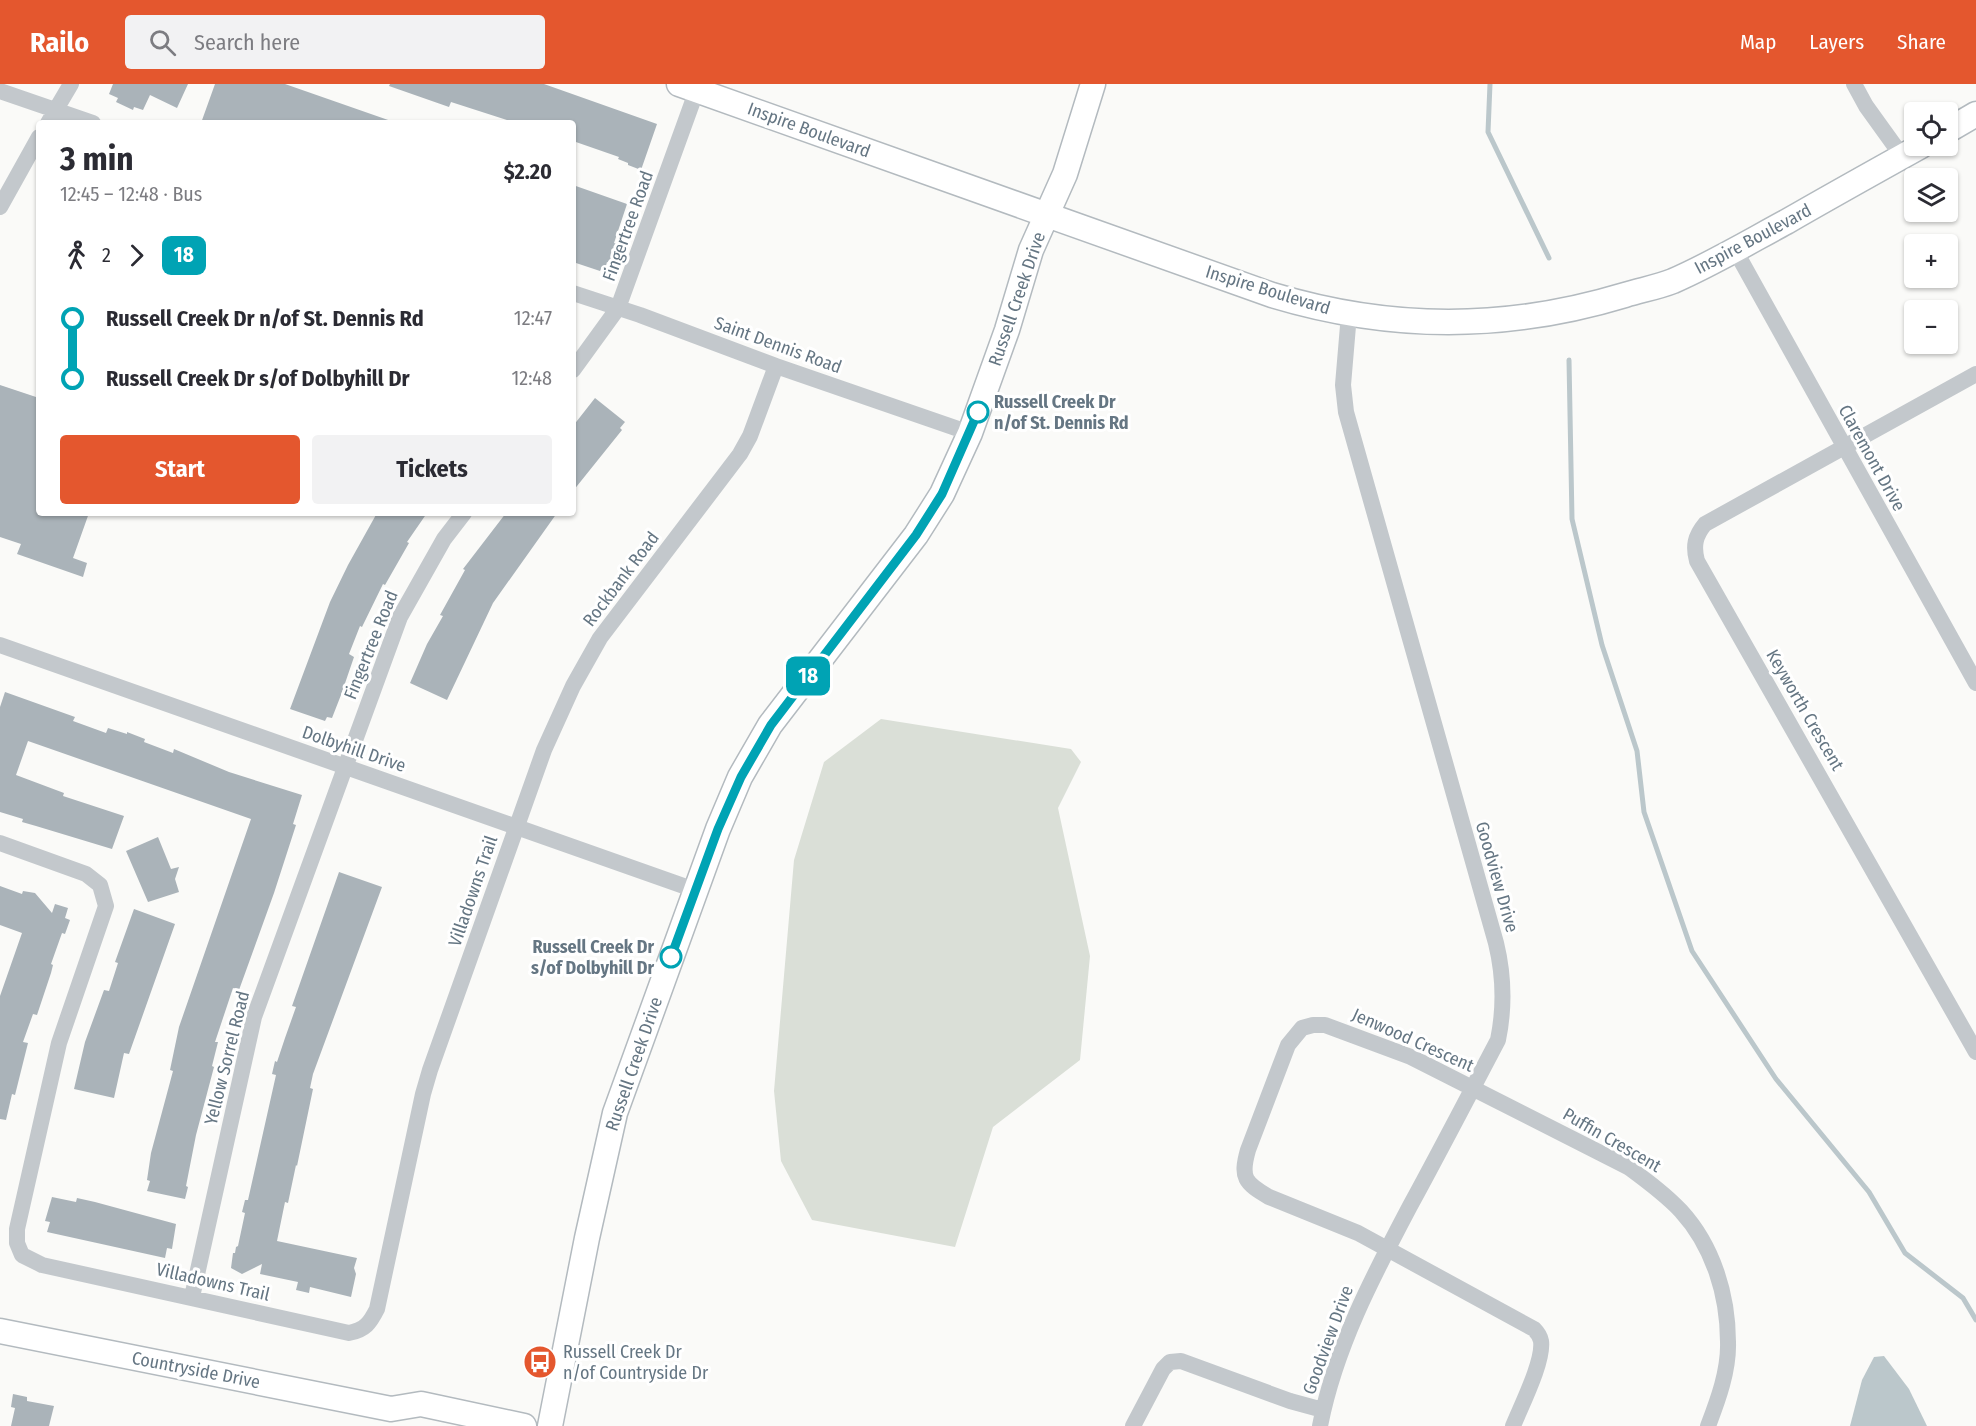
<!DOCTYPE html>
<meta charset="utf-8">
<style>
:root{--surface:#fff;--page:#f2f2f3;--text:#2b2b33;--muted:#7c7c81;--accent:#e4572e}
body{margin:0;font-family:"Fira Sans Condensed",sans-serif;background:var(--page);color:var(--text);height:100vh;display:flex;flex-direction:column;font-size:22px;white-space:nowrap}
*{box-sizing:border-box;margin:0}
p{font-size:20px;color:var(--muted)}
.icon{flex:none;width:33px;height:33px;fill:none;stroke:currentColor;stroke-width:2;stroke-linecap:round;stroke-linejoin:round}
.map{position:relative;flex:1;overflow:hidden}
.details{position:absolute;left:36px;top:36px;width:540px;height:396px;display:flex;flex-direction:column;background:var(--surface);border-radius:6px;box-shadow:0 2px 4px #0004}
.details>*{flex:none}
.badge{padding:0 12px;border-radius:9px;font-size:21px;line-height:39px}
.fabs{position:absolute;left:1904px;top:18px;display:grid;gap:12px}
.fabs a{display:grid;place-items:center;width:54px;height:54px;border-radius:6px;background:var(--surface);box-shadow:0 2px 4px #0004;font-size:30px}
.map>.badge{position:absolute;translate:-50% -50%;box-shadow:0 0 0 3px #fff}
.legs{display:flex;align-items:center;gap:9px;height:66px;padding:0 24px;font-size:20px}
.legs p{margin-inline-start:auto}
.summary{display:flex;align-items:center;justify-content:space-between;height:102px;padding:0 24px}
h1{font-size:33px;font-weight:700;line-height:45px}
.primary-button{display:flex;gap:12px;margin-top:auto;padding:12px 24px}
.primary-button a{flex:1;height:69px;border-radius:6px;background:var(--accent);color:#fff;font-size:24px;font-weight:700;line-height:69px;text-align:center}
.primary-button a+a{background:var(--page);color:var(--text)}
ul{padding:0 24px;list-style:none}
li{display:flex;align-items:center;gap:21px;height:60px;font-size:22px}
li i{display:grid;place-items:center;width:9px;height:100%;margin:0 8px;background:currentColor}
li i::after{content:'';width:15px;height:15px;margin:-8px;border:4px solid;border-radius:50%;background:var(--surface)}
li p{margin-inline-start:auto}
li:first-child i{background:linear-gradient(#0000 50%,currentColor 0)}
li:last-child i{background:linear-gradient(currentColor 50%,#0000 0)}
header{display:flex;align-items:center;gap:36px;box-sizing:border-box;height:84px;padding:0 30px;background:var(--accent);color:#fff}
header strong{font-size:28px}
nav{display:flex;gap:33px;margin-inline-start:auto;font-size:21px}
.search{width:420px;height:54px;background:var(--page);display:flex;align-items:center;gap:15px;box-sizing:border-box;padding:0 21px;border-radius:6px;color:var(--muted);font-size:22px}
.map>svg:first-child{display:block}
.green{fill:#dadfd7}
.water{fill:#bbc7cb}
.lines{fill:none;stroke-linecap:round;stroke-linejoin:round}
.stream{stroke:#bbc7cb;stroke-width:5}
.building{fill:#aab3b9}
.secondary-casing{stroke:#b3babf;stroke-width:27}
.street{stroke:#c3c8cc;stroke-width:16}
.secondary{stroke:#fff;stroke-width:24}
.line-1-casing{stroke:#fff;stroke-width:14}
.line-1{stroke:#00a3b4;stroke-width:9}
.stop-1-dot{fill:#fff;stroke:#00a3b4;stroke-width:3}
.labels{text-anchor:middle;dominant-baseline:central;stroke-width:6;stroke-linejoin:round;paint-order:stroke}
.street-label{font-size:18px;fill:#657683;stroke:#fff}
.stop-label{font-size:18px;font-weight:bold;fill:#657683;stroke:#fff;text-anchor:start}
.poi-label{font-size:18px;fill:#657683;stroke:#fff;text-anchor:start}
</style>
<header>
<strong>Railo</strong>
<div class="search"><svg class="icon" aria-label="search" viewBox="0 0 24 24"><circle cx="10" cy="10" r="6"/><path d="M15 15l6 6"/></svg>Search here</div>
<nav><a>Map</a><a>Layers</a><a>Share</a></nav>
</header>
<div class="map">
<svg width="1976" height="1342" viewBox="0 0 1976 1342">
<rect width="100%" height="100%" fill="#fafaf8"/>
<path class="green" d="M881,635l190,30 10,13 -23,46 32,148 -10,104 -87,67 -38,120 -143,-27 -31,-59 -7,-70 20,-231 30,-98z"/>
<path class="water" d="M1884,1272l25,33 18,37h-77l12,-46 12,-23z"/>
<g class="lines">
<path class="stream" d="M1490,0l-2,48 61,126
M1569,276l3,159 30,126 35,106 7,61 48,139 84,128 93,113 36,61 58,45 13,22"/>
</g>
<path class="building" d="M113,0h75l-11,24 -27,-13 -7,15 -9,-3 -1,3 -17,-8 2,-4 -9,-4z
M215,0h70l106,37v2h-190z
M390,0h154l113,40 -16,46 -13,-5v-2l-10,-4 1,-2 -46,-16v-18h-57l-65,-21 -2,5 -60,-21z
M573,101l54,19 -13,39 5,2 -7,18 -5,-1 -2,7 -3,-2 -2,4 -27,-9z
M0,301l39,13v115h50l-16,45 14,5 -4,14 -66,-23 4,-10 -21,-7z
M595,314l30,24 -5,6 2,2 -49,61v-65z
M377,429h50l-20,29 2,1 -24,42 -2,-1 -21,43 -2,-1 -11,28 5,3 -13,38 -9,23 -5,-1 -2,4 -35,-12 40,-107 18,-37z
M506,429h51l-64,90 -46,97 -37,-17 17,-39 16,-28 -3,-1 25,-45 -2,-1z
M5,608l70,25 -2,4 33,12 2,-5 19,6v-2l18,7 -1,3 29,11 1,-4 55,23 73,23 -9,29 3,1 -22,68 -35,97 -6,-2 -18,54h3l-6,24 2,1 -18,68 -10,51 2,1 -3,12 -38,-8 3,-10 -3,-1 4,-27 22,-82 -3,-1 9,-43 72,-208 -223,-78 -12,34 48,18 -1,3 61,20 -12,33 -76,-23 -14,-4 1,-3 -23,-7v-105z
M158,753l13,32 8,-2 -4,12 4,13 -31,10 -22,-51z
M339,788l43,15 -69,187 -3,14 3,1 -16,77 -1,-1 -8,38 -3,-1 -8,39 80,17 -3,10 2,6 -5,23 -41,-10 -1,6 -13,-3 2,-8 -38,-8 2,-10 -20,10 -11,-6 2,-15h2l1,-6 2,-1 7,-33 -3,-1 3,-12h3l28,-125 -4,-1 3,-13 2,1 8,-24 11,-31 -4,-1z
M0,802l22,8 1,-3 12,2 17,20 3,-9 13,4 -3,10 5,2 -5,14 -3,-1 -11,31 2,1 -2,8 -14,42 -4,-1 -10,28 5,1 -13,52 -3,-1 -6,26 -6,-1v-123l22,-63 -22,-8z
M134,825l41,15 -46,130 -5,-1 -10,45 -40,-9 11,-47 19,-52 5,1 9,-28 -3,-1z
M52,1113l24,5 1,-4 18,4 81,22 -4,25 -5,-1 -2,10 -118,-26 3,-10 -5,-1z
M13,1310l14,3v4l27,5 -5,20h-38l4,-18 -4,-1z"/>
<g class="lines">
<g class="secondary-casing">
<path id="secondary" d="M679,0l593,211c119,36 234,36 353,0 16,-5 33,-8 48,-14 39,-17 76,-39 113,-59 45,-26 90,-51 135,-76
M1947,47l29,-17
M0,1247l391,78 30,-5 103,22
M550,1342l37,-188 28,-125 103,-284 22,-52 30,-52 146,-190 26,-41 28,-61 37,-103 24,-80 34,-76 28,-90"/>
</g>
<path class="street" d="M1854,0l12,22 36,50
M0,7l93,32
M48,39l23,-39
M0,123l39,-70
M1735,166l241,433
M573,209l67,22 136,51 194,67
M573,286l45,-62 81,-224
M1976,290l-271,150c-10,12 -12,22 -8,37l279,491
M0,561l695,245
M0,759l86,31 14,11 6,21 -47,137 -42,186v14l5,12 20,10 307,68c16,-3 21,-10 28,-24l46,-215 7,-24 114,-320 29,-64 27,-48 140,-184 10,-18 26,-70
M192,1213l62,-280 146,-400 44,-78 20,-26
M1133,1342l30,-57 7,-7 11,-1 109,40 33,9
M1320,1342c15,-78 53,-150 90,-220 30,-55 59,-111 88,-166 7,-34 6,-64 -2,-97l-150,-531 -3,-27 6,-71
M1513,1342c8,-20 31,-65 28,-85 -1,-5 -4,-9 -7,-12l-176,-96 -89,-36c-24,-14 -29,-19 -21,-47l40,-105 14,-17 11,-3h12l86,32 217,110c19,14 37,27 53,44 32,35 47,84 47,131 1,28 -10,58 -20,84"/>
<use href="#secondary" class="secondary"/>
</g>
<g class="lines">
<g class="line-1-casing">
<path id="line-1" d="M671,873l47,-128 23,-52 30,-52 145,-190 26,-41 36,-82"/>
</g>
<use href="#line-1" class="line-1"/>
</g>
<defs>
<g id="bus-disc" transform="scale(1.725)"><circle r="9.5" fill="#e4572e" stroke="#fff"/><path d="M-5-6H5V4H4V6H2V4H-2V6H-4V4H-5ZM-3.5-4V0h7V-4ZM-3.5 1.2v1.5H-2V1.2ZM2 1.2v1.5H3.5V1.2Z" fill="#fff"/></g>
</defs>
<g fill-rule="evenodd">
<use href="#bus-disc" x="540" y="1278"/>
</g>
<g class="stop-1-dot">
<circle cx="978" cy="328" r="10"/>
<circle cx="671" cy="873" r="10"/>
</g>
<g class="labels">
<g class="street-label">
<text transform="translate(809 46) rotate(20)">Inspire Boulevard</text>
<text transform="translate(628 142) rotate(-70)">Fingertree Road</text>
<text transform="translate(1753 155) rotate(-28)">Inspire Boulevard</text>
<text transform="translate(1268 206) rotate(17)">Inspire Boulevard</text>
<text transform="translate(1017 215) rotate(-71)">Russell Creek Drive</text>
<text transform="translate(778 261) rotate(20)">Saint Dennis Road</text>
<text transform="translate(1872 374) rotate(61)">Claremont Drive</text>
<text transform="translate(621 495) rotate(-53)">Rockbank Road</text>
<text transform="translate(371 561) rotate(-68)">Fingertree Road</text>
<text transform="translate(1805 626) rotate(60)">Keyworth Crescent</text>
<text transform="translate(354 665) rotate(19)">Dolbyhill Drive</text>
<text transform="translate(1497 793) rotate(74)">Goodview Drive</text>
<text transform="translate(473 807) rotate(-71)">Villadowns Trail</text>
<text transform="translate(1413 956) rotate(24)">Jenwood Crescent</text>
<text transform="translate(227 974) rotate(-76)">Yellow Sorrel Road</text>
<text transform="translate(634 980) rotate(-71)">Russell Creek Drive</text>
<text transform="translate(1612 1056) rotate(30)">Puffin Crescent</text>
<text transform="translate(213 1198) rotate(13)">Villadowns Trail</text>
<text transform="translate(1328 1256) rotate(-70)">Goodview Drive</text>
<text transform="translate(196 1286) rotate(11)">Countryside Drive</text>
</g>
<g class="stop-label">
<text x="994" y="318">Russell Creek Dr<tspan x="994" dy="21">n/of St. Dennis Rd</tspan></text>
<text x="654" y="863" text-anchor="end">Russell Creek Dr<tspan x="654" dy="21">s/of Dolbyhill Dr</tspan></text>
</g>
<g class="poi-label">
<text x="563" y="1268">Russell Creek Dr<tspan x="563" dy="21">n/of Countryside Dr</tspan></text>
</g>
</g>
</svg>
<div class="fabs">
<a><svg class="icon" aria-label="locate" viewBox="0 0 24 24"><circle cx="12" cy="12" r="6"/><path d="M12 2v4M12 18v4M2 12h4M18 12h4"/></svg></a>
<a><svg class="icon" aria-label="layers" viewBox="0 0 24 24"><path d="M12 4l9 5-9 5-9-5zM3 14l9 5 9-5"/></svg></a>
<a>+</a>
<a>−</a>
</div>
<b class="badge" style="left:808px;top:592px;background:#00a3b4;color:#fff">18</b>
<section class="details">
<div class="summary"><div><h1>3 min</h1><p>12:45 – 12:48 · Bus</p></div><b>$2.20</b></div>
<div class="legs"><svg class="icon" aria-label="walk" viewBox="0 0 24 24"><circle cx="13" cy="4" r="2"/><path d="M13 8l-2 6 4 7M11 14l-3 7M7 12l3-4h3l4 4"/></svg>2<svg class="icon" aria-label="forward" viewBox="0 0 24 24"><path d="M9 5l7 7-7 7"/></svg><b class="badge" style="background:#00a3b4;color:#fff">18</b></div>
<ul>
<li><i style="color:#00a3b4"></i><b>Russell Creek Dr n/of St. Dennis Rd</b><p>12:47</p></li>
<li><i style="color:#00a3b4"></i><b>Russell Creek Dr s/of Dolbyhill Dr</b><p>12:48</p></li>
</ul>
<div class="primary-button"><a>Start</a><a>Tickets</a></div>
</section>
</div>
